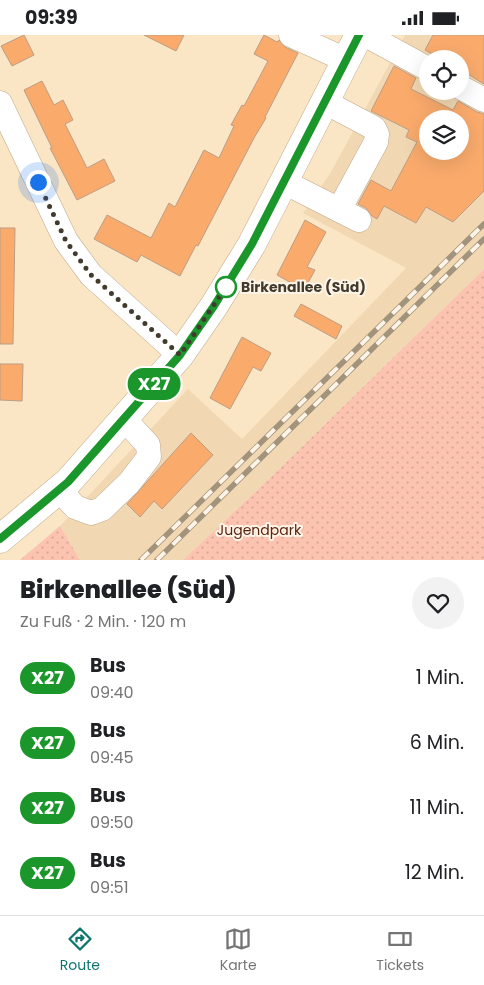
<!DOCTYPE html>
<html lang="de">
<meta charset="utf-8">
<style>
:root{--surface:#fff;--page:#f2f2f2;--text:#202124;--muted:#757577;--line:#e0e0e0;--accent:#0f766e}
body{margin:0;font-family:Poppins,sans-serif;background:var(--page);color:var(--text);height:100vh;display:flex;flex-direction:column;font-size:19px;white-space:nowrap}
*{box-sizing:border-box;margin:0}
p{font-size:16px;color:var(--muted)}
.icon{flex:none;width:28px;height:28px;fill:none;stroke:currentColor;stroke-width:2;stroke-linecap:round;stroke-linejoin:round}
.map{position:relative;height:525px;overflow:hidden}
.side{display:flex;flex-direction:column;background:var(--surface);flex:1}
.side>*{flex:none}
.badge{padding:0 10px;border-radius:16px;font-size:18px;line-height:32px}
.controls{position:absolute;left:419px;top:15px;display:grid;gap:10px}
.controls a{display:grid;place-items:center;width:50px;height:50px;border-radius:50%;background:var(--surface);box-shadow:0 5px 20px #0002;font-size:25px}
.you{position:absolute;width:25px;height:25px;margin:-12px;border:4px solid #fff;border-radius:50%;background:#1a73e8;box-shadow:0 0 0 8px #1a73e833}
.map>.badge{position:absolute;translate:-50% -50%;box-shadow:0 0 0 2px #fff}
.round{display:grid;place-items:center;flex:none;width:52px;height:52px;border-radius:26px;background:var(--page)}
.headline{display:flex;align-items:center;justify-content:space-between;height:85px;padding:0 20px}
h1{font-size:24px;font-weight:800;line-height:38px}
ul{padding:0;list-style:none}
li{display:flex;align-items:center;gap:15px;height:65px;padding:0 20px}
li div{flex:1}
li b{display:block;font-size:19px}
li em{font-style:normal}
li .badge{min-width:55px;font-weight:700;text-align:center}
.status{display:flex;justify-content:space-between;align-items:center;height:35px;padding:0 25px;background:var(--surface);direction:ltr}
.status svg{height:14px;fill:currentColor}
.menu{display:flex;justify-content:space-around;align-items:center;height:70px;border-top:1px solid var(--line);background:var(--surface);font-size:14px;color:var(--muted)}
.menu a{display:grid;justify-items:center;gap:2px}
.menu .on{color:var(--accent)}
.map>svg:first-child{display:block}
.built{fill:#f2d8b2;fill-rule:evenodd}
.green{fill:url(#green-dots)}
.building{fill:#faab6c;stroke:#bb9d86;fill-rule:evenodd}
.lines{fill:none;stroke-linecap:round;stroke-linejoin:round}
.minor-casing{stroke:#bda98b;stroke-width:25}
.major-casing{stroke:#bda98b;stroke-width:29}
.minor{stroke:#fff;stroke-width:24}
.major{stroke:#fff;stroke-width:28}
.rail-casing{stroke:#a2937c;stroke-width:5.5}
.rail{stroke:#fdf4e7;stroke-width:4;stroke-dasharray:11;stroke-linecap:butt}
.line-casing{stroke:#fff;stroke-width:11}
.line{stroke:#1a962b;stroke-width:8}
.walk{stroke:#423a2d;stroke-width:5;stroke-dasharray:0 9}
.stop-dot{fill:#fff;stroke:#1a962b;stroke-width:2.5}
.labels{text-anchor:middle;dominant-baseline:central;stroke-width:4;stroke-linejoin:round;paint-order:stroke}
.stop-label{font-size:14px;font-weight:bold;fill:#423a2d;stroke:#fdf4e7;text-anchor:start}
.park-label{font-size:14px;fill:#5e230f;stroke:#fdf4e7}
</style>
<div class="status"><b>09:39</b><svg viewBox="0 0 49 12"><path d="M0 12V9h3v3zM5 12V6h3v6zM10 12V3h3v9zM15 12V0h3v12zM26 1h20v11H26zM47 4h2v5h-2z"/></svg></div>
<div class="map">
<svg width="484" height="525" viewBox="0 0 484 525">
<defs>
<pattern id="green-dots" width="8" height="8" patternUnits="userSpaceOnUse" patternTransform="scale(1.25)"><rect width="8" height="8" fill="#fbc3b0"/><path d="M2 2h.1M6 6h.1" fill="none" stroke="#d8a898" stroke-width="1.8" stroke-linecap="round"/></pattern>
</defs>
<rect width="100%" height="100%" fill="#fae5c5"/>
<path class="built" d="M405,0h79v234l-216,211 -85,80h-103l-20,-34 128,-137 54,50 164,-171 -103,-55 28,-41zM428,24h32v32h-32zM428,84h32v32h-32z"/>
<path class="green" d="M484,234v291h-301l85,-80z
M60,491l20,34h-60z"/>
<path class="building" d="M24,0l10,20 -22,11 -11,-20z
M144,0h40l-8,16z
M264,0l13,7 2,-2 6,7 13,6 -33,64 1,1 -12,20 -56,108 -2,-1 -16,31 -39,-21 -4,7 -43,-23 13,-24 44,23 18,-35 6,4 29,-57 15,8 15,-32 -3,-1 11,-20 2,1 24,-45 -14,-7z
M433,0h51v49l-24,-15v-10h-19l-16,-9z
M394,31l22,12 -5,11 42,21 5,-9 19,11 7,2v77l-31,31 -27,-15 -10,16 -32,-17 -7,13 -5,-3 -6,-8 -8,-4 13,-24 20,11 26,-49 -11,-5 3,-7 -38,-19zM428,84h32v32h-32z
M42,46l12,24 9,-5 10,20 -8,4 22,44 17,-9 11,22 -38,19 -27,-52h2l-28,-58z
M305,185l21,12 -19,35 8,3 -11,20 -27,-15z
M0,193h15l-2,116h-13z
M301,269l41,22 -6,13 -42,-23z
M242,302l29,16 -10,18 -8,-4 -23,42 -20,-11z
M0,329h23l-1,37 -22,-1z
M191,398l22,22 -51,54 -8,-8 -14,16 -13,-13z"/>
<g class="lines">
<g class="minor-casing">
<path id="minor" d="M291,0l55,25
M366,0l62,34
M460,52l24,13
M325,67l49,26 3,6 -1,8 -37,68
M0,68l66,138 25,34 89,80
M284,147l75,38
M59,454l16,18 16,6 11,-4 27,-26 20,-26 -1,-12 -24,-26"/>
</g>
<g class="major-casing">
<path id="major" d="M0,504l68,-57 112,-127 34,-49 38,-62 107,-209"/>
</g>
<use href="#minor" class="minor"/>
<use href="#major" class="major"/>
<g class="rail-casing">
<path id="rail" d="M141,525l343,-336
M157,525l327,-321"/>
</g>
<use href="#rail" class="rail"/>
</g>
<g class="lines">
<g class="line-casing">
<path id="line" d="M0,504l68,-57 112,-127 34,-49 38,-62 107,-209"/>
</g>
<use href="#line" class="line"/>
<path class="walk" d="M38,147l28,59 25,34 89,80 46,-68"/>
</g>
<circle class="stop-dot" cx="226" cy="252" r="10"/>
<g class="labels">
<g class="stop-label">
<text x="241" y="252">Birkenallee (Süd)</text>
</g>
<g class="park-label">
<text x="259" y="495">Jugendpark</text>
</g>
</g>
</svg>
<div class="controls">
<a><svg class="icon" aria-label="locate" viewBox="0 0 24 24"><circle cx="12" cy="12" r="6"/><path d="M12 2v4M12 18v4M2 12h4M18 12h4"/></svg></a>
<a><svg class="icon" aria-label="layers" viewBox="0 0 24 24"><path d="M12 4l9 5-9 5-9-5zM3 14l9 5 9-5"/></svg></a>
</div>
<div class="you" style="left:38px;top:147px"></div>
<b class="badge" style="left:154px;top:349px;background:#1a962b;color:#fff">X27</b>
</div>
<section class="side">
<div class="headline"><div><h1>Birkenallee (Süd)</h1><p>Zu Fuß · 2 Min. · 120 m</p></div><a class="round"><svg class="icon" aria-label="heart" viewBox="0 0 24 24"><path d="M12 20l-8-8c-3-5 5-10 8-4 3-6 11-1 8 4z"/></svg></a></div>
<ul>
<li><span class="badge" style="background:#1a962b;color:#fff">X27</span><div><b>Bus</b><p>09:40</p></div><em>1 Min.</em></li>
<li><span class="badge" style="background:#1a962b;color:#fff">X27</span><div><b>Bus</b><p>09:45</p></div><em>6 Min.</em></li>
<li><span class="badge" style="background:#1a962b;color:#fff">X27</span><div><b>Bus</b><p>09:50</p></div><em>11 Min.</em></li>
<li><span class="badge" style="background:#1a962b;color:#fff">X27</span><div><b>Bus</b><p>09:51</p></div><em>12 Min.</em></li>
</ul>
</section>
<nav class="menu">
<a class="on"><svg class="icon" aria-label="directions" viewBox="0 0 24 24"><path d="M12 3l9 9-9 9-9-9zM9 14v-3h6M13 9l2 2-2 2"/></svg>Route</a>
<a><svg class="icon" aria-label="map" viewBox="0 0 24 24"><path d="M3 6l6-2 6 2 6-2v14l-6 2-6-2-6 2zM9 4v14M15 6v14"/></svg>Karte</a>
<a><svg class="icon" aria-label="tickets" viewBox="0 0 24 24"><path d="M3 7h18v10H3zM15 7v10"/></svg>Tickets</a>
</nav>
